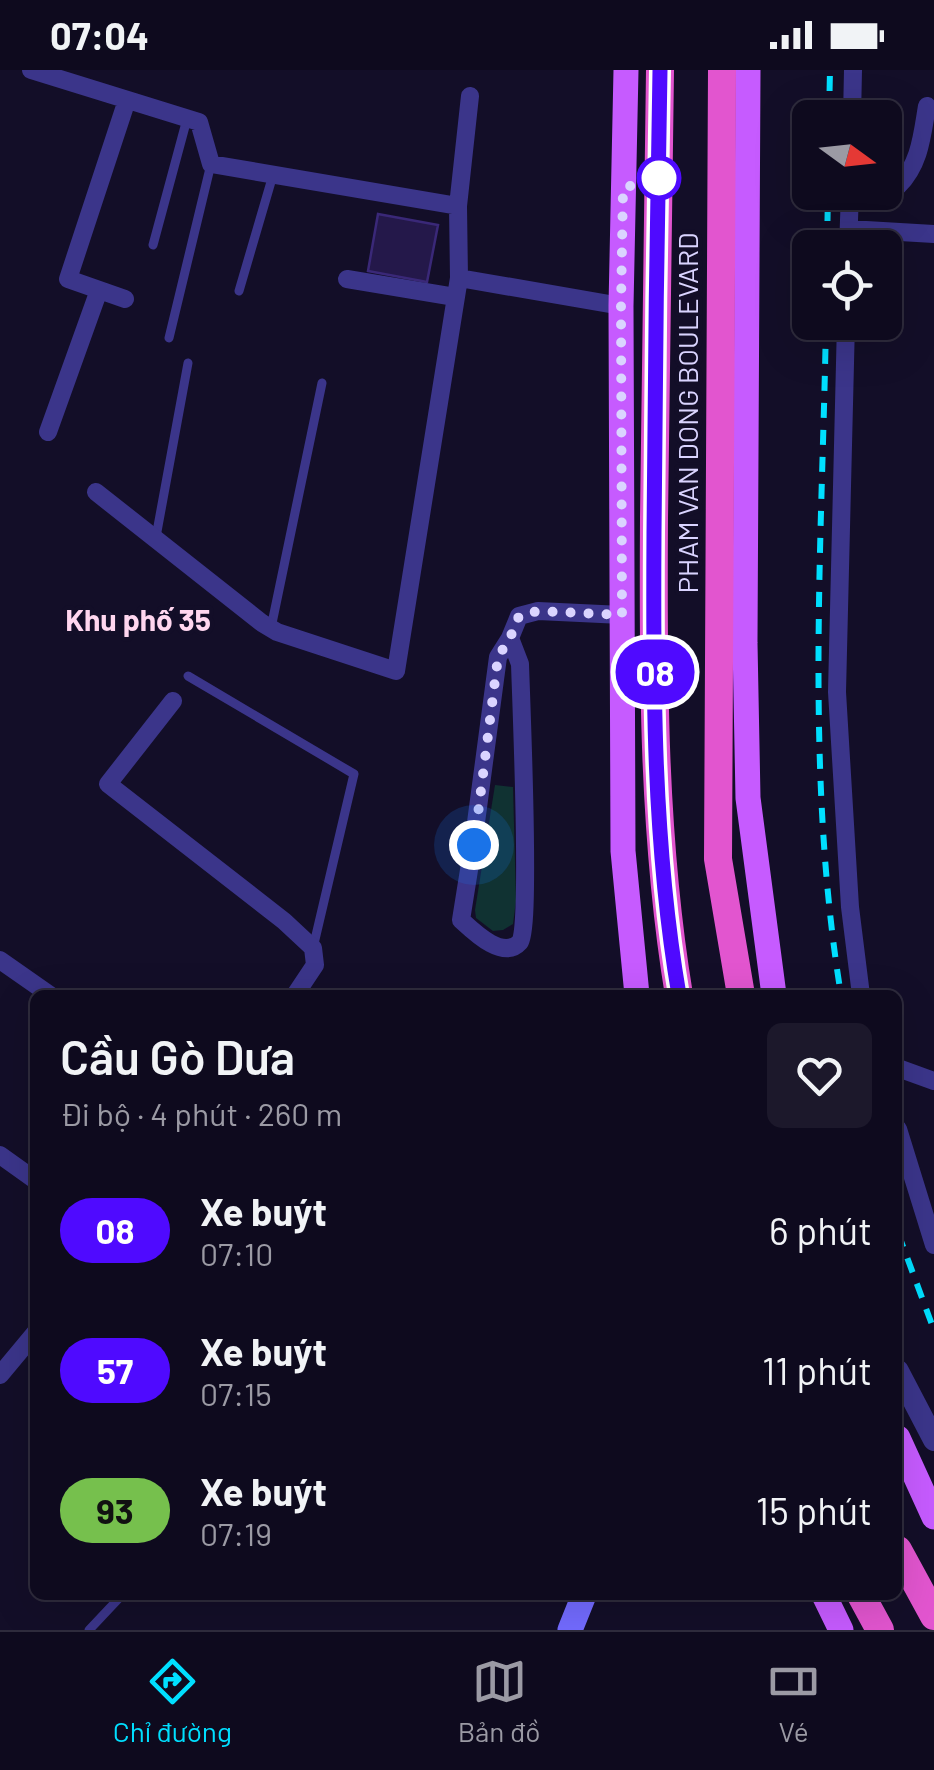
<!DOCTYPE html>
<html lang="vi">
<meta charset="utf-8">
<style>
:root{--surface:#0e0a1e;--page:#1c182b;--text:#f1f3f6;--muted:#9b9aa4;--line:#2e2b3c;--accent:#00dfff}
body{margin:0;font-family:Barlow,sans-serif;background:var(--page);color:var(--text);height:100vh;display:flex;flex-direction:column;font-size:38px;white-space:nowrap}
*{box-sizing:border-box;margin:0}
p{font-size:32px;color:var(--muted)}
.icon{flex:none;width:55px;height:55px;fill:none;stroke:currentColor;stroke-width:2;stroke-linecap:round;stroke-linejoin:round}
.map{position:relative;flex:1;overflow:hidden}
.details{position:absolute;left:30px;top:920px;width:872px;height:610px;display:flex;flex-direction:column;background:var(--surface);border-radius:15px;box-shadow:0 10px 40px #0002,0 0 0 2px var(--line)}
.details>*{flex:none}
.badge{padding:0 20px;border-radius:32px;font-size:35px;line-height:65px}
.needle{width:65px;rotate:105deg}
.fabs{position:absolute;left:792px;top:30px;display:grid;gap:20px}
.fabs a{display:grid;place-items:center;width:110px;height:110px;border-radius:15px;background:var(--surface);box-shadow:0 10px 40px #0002,0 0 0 2px var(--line);font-size:50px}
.you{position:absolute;width:50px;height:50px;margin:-25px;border:8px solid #fff;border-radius:50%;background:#1a73e8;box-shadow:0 0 0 15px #1a73e833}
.map>.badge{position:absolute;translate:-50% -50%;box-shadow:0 0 0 5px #fff}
.round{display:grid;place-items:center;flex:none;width:105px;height:105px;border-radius:15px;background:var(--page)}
.head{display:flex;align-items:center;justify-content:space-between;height:170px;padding:0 30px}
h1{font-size:48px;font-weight:600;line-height:75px}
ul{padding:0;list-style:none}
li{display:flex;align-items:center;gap:30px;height:140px;padding:0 30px}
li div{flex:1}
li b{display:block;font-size:38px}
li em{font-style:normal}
li .badge{min-width:110px;font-weight:700;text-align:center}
.status{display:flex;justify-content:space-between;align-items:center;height:70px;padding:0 50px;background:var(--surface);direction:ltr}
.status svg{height:28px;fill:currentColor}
.tab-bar{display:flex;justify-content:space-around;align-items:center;height:140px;border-top:2px solid var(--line);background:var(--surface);font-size:28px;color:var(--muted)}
.tab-bar a{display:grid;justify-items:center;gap:5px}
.tab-bar .selected{color:var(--accent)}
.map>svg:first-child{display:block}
.green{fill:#103232}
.building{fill:#24184a;stroke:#3a2878;stroke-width:2.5}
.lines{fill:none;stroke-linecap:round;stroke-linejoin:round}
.service{stroke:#3b358a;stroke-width:9}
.minor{stroke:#3b358a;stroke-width:18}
.tertiary{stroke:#3b358a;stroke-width:22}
.secondary{stroke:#736bff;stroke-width:25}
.primary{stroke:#c65bff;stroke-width:25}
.trunk{stroke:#e255cf;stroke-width:28}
.rail{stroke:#00dfff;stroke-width:6;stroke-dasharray:15 12;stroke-linecap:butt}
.line-casing{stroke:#fff;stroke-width:22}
.line{stroke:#4f0aff;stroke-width:15}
.walk{stroke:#dad4ff;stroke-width:10;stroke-dasharray:0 18}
.stop-dot{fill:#fff;stroke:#4f0aff;stroke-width:5}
.labels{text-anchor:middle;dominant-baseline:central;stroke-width:9;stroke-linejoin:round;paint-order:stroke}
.street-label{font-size:28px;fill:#dad4ff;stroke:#130e28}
.neighbourhood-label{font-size:30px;font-weight:bold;fill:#ffd6ef;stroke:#130e28}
</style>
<div class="status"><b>07:04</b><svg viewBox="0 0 49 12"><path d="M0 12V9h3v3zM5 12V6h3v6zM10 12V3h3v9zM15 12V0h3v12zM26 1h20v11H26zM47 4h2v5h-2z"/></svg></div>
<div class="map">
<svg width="934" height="1560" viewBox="0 0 934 1560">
<rect width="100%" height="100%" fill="#130e28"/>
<path class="green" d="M495,715l18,2 3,114 -3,23 -10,6 -10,1 -17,-13 -1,-8z"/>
<path class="building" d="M378,144l60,11 -11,57 -59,-11z"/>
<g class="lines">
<path class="service" d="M153,175l34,-126
M239,221l34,-116
M169,268l42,-174
M156,467l32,-174
M271,558l51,-245
M188,606l166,98 -41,174
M89,1560l33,-35"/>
<path class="minor" d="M31,0l168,52 12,42 247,42 1,72 162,28
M852,48l1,-48
M885,116h13c22,-22 24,-50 29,-80
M458,136l12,-110
M849,159l85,5
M848,178l2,-56
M347,209l108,18
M125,229l-57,-20 59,-179
M846,252l-9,370 13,215 11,88
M48,362l51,-142
M96,422l166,131 15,9 119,39 63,-393
M510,568l10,26c1,33 11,266 0,278 -17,19 -47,-11 -59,-22l12,-75 25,-188 12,-19 9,-22 19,-5 84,4
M173,631l-65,83 176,137 29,27 2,17 -20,30
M0,890l50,35
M898,998l36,13
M898,1059l36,116
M0,1085l35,25
M0,1305l35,-42"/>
<path class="tertiary" d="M898,1301l36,69"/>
<path class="secondary" d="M570,1560l14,-35"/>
<path class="primary" d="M626,0l-5,236 2,545 14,144
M748,0l-3,573 3,155 26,197
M898,1368l36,79
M824,1525l17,35"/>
<path class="trunk" d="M660,0c-2,149 -4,299 -6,448 -1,159 -1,320 25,477
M722,0l-4,789 23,136
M898,1480l36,66
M861,1525l19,35"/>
<path class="rail" d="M829,48l1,-48
M827,178l1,-56
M826,252c-4,224 -21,452 15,673
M898,1163l36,97"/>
</g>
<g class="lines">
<g class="line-casing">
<path id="line" d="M660,0c-3,154 -5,309 -6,463 -1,154 -1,311 25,462"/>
</g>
<use href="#line" class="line"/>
<path class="walk" d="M474,775l24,-188 12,-19 9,-22 19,-5 84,4 -1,-309 2,-118 36,-10"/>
</g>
<circle class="stop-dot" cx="659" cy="108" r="20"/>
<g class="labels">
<g class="street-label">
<text transform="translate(687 343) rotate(-90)">PHAM VAN DONG BOULEVARD</text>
</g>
<g class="neighbourhood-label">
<text x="138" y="549">Khu phố 35</text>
</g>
</g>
</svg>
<div class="fabs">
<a><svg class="needle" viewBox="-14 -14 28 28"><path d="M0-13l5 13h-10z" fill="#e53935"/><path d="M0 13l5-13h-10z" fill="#9b9aa4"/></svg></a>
<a><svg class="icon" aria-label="locate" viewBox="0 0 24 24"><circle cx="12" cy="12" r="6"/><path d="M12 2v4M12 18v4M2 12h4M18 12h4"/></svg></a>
</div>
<div class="you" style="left:474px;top:775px"></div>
<b class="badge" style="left:655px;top:602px;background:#4f0aff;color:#fff">08</b>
<section class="details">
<div class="head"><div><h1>Cầu Gò Dưa</h1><p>Đi bộ · 4 phút · 260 m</p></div><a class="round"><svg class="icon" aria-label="heart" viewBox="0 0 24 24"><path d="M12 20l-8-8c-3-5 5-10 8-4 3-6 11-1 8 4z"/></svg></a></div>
<ul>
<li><span class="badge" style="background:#4f0aff;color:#fff">08</span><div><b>Xe buýt</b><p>07:10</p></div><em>6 phút</em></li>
<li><span class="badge" style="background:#4f0aff;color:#fff">57</span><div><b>Xe buýt</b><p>07:15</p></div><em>11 phút</em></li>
<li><span class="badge" style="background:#76c04d;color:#111">93</span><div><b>Xe buýt</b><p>07:19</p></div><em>15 phút</em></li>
</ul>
</section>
</div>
<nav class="tab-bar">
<a class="selected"><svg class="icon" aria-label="directions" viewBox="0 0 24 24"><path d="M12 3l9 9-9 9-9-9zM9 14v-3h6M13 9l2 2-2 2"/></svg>Chỉ đường</a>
<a><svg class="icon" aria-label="map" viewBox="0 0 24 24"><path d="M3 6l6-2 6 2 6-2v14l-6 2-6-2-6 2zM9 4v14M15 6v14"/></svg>Bản đồ</a>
<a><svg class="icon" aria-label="tickets" viewBox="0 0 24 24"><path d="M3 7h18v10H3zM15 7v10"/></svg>Vé</a>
</nav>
